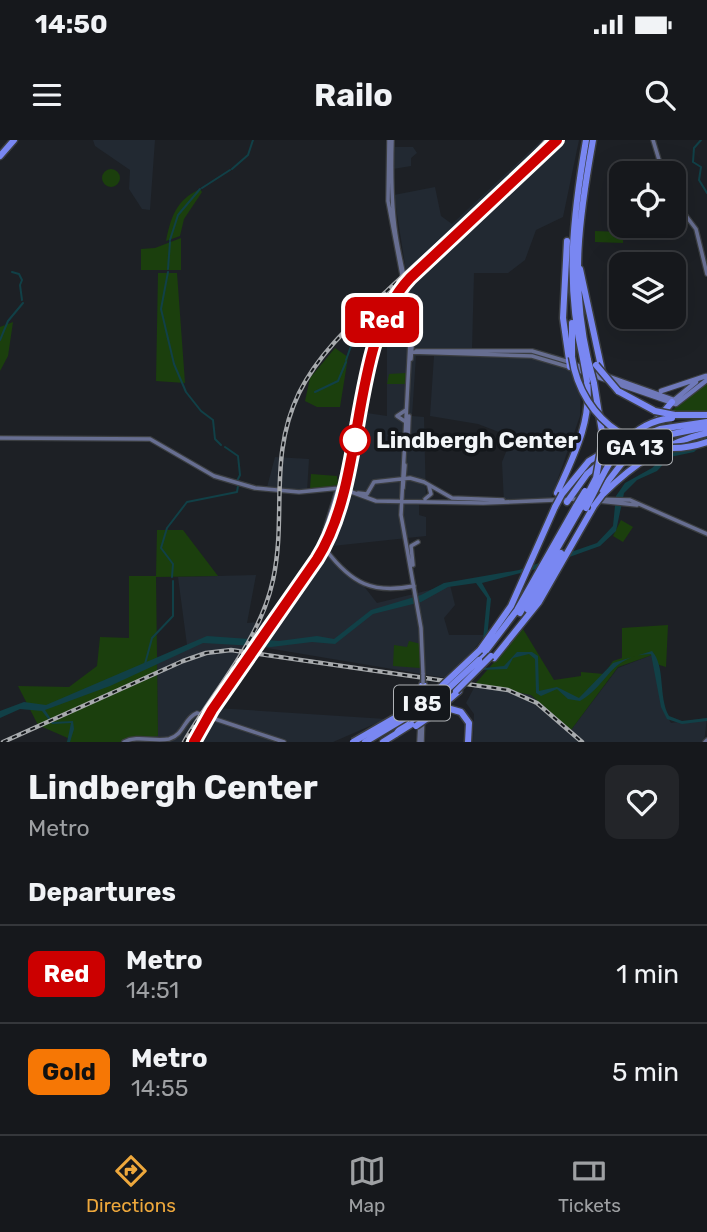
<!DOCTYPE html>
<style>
:root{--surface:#16181c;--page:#232529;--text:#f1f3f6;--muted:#9ea0a3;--line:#35373b;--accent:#eea83c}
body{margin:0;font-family:Rubik,sans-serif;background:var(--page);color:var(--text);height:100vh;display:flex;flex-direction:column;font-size:26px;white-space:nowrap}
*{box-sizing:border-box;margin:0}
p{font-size:23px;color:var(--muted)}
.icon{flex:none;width:38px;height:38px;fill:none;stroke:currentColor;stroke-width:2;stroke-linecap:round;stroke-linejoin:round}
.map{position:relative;height:602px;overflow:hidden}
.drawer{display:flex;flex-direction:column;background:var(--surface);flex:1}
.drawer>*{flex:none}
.badge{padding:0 14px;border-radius:10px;font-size:24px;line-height:46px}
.buttons{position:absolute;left:609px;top:21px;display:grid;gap:14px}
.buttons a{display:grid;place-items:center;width:77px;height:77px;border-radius:14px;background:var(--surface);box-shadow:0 7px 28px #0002,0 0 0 2px var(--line);font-size:35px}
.map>.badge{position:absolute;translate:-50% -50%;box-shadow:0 0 0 4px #fff}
h2{padding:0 28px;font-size:26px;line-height:63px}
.round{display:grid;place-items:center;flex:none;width:74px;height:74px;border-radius:14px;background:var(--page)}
.headline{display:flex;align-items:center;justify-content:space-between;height:119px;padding:0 28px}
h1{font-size:33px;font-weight:700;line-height:52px}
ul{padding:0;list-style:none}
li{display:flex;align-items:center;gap:21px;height:98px;padding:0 28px;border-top:2px solid var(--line)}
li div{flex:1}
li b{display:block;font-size:26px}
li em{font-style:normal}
li .badge{min-width:77px;font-weight:700;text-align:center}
.status{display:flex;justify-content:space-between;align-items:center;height:49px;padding:0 35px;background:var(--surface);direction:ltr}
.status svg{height:19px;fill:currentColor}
header{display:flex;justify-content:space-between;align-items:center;height:91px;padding:0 28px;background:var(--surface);font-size:32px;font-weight:700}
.dock{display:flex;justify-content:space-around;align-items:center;height:98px;border-top:2px solid var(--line);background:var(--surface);font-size:19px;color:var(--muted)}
.dock a{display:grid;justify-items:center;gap:4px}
.dock .current{color:var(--accent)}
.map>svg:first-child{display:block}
.built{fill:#222932}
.green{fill:#1b3f0d}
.water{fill:#114047}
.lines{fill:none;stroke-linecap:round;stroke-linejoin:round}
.stream{stroke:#114047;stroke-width:2}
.secondary-casing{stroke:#3b3e41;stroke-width:6}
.primary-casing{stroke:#3b3e41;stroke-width:7}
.highway-casing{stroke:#3b3e41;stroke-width:9}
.secondary{stroke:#676e91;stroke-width:3.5}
.primary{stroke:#6f79bb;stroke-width:4.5}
.highway{stroke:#7987f2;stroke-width:6}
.rail-casing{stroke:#a7aaad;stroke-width:4.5}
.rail{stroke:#14171b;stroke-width:2;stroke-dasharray:5;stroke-linecap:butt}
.secondary-bridge-casing{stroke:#3b3e41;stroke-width:6;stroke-linecap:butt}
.highway-bridge-casing{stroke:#3b3e41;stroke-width:9;stroke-linecap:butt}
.secondary-bridge{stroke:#676e91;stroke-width:3.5}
.highway-bridge{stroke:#7987f2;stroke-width:6}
.line-casing{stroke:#fff;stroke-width:16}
.line{stroke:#c00;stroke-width:10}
.stop-dot{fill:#fff;stroke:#c00;stroke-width:3.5}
.labels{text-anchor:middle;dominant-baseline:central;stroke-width:7;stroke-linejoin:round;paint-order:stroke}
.shield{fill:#14171b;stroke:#afb2b6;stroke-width:2}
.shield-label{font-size:21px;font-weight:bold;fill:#f2f5f8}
.stop-label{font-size:23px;font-weight:bold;fill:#f2f5f8;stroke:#14171b;text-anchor:start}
</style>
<div class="status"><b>14:50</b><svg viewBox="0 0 49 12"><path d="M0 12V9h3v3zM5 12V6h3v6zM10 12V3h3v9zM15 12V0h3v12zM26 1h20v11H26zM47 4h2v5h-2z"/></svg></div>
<header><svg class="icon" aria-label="menu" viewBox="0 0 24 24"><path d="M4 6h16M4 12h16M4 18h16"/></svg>Railo<svg class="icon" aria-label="search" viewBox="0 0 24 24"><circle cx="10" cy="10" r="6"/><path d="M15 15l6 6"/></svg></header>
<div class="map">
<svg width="707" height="602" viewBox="0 0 707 602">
<rect width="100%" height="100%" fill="#1d2025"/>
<path class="built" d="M93,0h62l-5,70 -8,-1 -13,-20 1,-19 -35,-24z
M393,0l1,7h19l4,6 -6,5v8l-18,3z
M542,0h37l-16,77 -27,13 -11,30 -17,13h-34l-2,77 43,1 46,8 20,25 -1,32 -30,85 -46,2 -2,-41 10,-25 -34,-13 -48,-8 4,-60h-18l-4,60 12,1 2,86h-7v12l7,2v19l-103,11 36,33 18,23 73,-18 5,20 -11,13 5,17h36l-22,29 -17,14 -191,-32 -39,62 170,11 -53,23h-210l35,-7 -1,-72 30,-18 -9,-68 78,-2 -9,48 24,-2 51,-74 21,-60 8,-2 16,-72 20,3v-89h23l-2,-23 -22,-13 20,-20 -12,-76 41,-8 6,29 11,8z
M275,317l34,2 -2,32h-41z
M652,515l15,61 4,7 36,-5 -3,24h-231l1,-28 -8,-11 10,-19 55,11 40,35 47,-62z"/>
<path class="green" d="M102 38a9 9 0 1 1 18 0a9 9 0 1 1-18 0Z
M200,49l2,3 -18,27 -4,17 -14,5c5,-24 10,-41 34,-52z
M595,91l28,1v11l-28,-1z
M181,98v32h-40v-21l14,-1z
M158,133h19l8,110 -29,-2z
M378,163l6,5 -6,18 5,6v16l-32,-6 3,-17z
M13,182l-5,34 -8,15v-44z
M335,208l13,9 -8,50h-23l-12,-6 5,-23z
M406,233v11h-19l2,-10z
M707,243v29l-36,-1z
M311,334l26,2 1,9 -28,4z
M621,380l12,7 -10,15 -10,-6z
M157,390h26l35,46 -62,1 2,159 -35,6h-57l4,-3 -32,-14 -20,-39 51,1 28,-21 3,-29 29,1v-62h27z
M668,485l-2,42 -13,-4 -1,-8 -34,12 -47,63 -40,-35 -56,-11 48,-55 31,51 27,-4v-4l23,2 9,-13 9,-3v-30z
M409,501l12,3 -1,24 -27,-2 1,-21 13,2z"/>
<path class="water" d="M707,294v5l-13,13 -24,5 -13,14 -20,9 -13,13 -8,38 -16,15 -64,23 -54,14 9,16 -7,69 20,-2 13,-14h15l6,4 1,35 18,-4 22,11 34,-35 39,-12c14,16 6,46 17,65l13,5 25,-3v3l-25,3 -15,-5 -6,-12 -10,-53c-41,1 -42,30 -71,47l-12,-2 -11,-10 -16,7 -5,-3 -1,-34 -6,-5 -16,4 -6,11 -27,1 7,-72 -11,-15 -28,4 -27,15 -48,12 -38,30 -23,-2 -41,5 -68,-4 -93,43 -65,24 8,12 20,-1 1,8 -4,13h-3l4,-19 -19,1 -10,-13 -22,-2 -20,9v-7l24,-9 22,3 161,-69 72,5 38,-5 17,3 37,-29 50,-15 23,-12 75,-13 78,-27 16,-17 3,-30 9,-13 27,-15 15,-14 16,-4z"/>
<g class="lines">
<path class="stream" d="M701,0l-7,8 -1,14 8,5 -2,13 8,13
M232,29l16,-14 5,-15
M202,48l28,-18
M170,100l8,-25 22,-26
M168,129l2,-27
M12,132l7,2 3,6 -2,5 2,15
M168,132l-7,37 13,55 12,28 15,19 12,9 2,19 6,6
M0,200l8,-19 15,-18
M346,220l9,-25 8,-8
M315,252l23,-11 8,-19
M225,307l13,9 2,19 -3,6
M172,437l1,-13 -12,-16 6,-20 20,-26 50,-10 1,-6
M145,524l7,-26 21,-22v-35"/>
<g class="secondary-casing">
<path id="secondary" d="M389,0l-1,61 23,121 -10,193 20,113 2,46
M392,0c-1,34 -1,69 5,102 8,45 19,70 14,117
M653,0l10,33
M674,60l22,29 11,45
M416,211h116l37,11
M412,212l120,4 37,11
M406,282l-9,-6 9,-6
M0,298l150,1 64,37 41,12
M408,300l1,-24
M255,348l44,4 41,-4
M403,348l2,-23
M346,350l30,11 107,2 96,-4
M358,353l9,1 7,-12 36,-4 14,4 28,16 51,2
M425,359l6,-5 -2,-8
M590,359l40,1 77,34
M599,361l38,4
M321,403l17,-55
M326,410c26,34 47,44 88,36
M413,425l-2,-19 7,-4
M424,561l1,-17
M124,602c13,-7 30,0 45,-3 15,-4 15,-21 28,-26l87,29
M419,602l1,-19
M422,602l1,-33
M705,602l2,-2"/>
</g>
<g class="primary-casing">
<path id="primary" d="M573,224l104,37
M575,229l101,35 31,-24
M661,251l45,-15
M673,261l23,-19"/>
</g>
<g class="highway-casing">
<path id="highway" d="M0,16l14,-16
M567,101l-4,77 7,49
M580,129l22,102
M572,183v34
M583,219c-18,-76 -10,-143 3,-219
M588,220c-18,-79 -9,-142 5,-220
M594,243l9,55
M618,251l37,20
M675,275h32
M660,289l47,-7
M644,295l28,-33
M652,298l55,-11
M557,353c16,-36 35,-71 30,-112
M562,354l27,-33 42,-25
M598,354l35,-45
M603,354c31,-30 61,-51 104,-61
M567,362l20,-28 33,-28
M528,470l33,-57
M520,473l61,-106
M480,510l31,-44 44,-99
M494,518l45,-56 55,-96
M479,520l38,-50 59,-104
M437,570l22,-19
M432,574l15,-6 14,4 8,11 -1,19
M396,594l16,-21 11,-30
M383,602l32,-20"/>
</g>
<use href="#secondary" class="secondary"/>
<use href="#primary" class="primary"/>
<use href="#highway" class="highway"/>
<g class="rail-casing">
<path id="rail" d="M381,184l23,-39
M356,283l2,-7
M249,517l77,-112 12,-32 12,-51
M3,602l180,-81 23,-8 25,-3 277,40 29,13 45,39
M184,602c30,-52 76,-101 89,-162 14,-65 -5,-123 26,-187 21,-42 56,-72 90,-104 52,-49 109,-96 158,-149"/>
</g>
<use href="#rail" class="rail"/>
<g class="secondary-bridge-casing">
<path id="secondary-bridge" d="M340,348l7,-1
M321,403l5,7
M423,543v-9"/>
</g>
<g class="highway-bridge-casing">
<path id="highway-bridge" d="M572,217c9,65 71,107 135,85
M583,219l4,22
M588,220l6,23
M596,225l22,26
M655,271l20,4
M632,300l28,-11
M617,317l35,-19
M576,366l9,-15
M594,366l9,-12
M555,367l7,-13
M581,367l15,-29 7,-40
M586,368c21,-39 36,-85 86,-90
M456,551l35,-35
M416,586l13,-9
M353,602l76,-44 51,-48
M365,602l72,-43 42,-39"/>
</g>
<use href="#secondary-bridge" class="secondary-bridge"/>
<use href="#highway-bridge" class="highway-bridge"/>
</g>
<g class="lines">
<g class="line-casing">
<path id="line" d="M194,602l18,-32 105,-151c51,-80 31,-216 93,-281l147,-138"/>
</g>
<use href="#line" class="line"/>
</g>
<circle class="stop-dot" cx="355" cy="300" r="14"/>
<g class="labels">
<g class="shield">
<rect x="598" y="289.5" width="74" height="35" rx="5"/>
<rect x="394" y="545.5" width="56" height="35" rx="5"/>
</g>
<g class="shield-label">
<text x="635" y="307">GA 13</text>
<text x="422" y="563">I 85</text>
</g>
<g class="stop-label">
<text x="376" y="300">Lindbergh Center</text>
</g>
</g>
</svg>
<div class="buttons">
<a><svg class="icon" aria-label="locate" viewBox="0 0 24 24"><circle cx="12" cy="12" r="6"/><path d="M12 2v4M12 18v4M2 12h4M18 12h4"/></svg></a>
<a><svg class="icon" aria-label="layers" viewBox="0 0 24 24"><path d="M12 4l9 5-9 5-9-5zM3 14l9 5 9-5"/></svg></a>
</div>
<b class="badge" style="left:382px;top:180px;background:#c00;color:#fff">Red</b>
</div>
<section class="drawer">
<div class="headline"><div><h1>Lindbergh Center</h1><p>Metro</p></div><a class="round"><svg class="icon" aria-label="heart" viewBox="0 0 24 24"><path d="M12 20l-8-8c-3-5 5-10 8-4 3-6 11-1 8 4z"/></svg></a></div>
<h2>Departures</h2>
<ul>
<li><span class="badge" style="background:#c00;color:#fff">Red</span><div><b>Metro</b><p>14:51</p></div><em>1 min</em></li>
<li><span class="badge" style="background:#f67705;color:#111">Gold</span><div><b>Metro</b><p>14:55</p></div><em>5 min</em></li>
</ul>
</section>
<nav class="dock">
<a class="current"><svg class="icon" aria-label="directions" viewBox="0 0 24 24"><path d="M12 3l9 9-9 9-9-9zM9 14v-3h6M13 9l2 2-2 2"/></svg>Directions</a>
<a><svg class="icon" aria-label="map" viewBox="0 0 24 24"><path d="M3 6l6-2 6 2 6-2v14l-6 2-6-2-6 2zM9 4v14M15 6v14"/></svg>Map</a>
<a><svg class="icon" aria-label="tickets" viewBox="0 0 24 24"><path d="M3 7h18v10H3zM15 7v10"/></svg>Tickets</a>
</nav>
